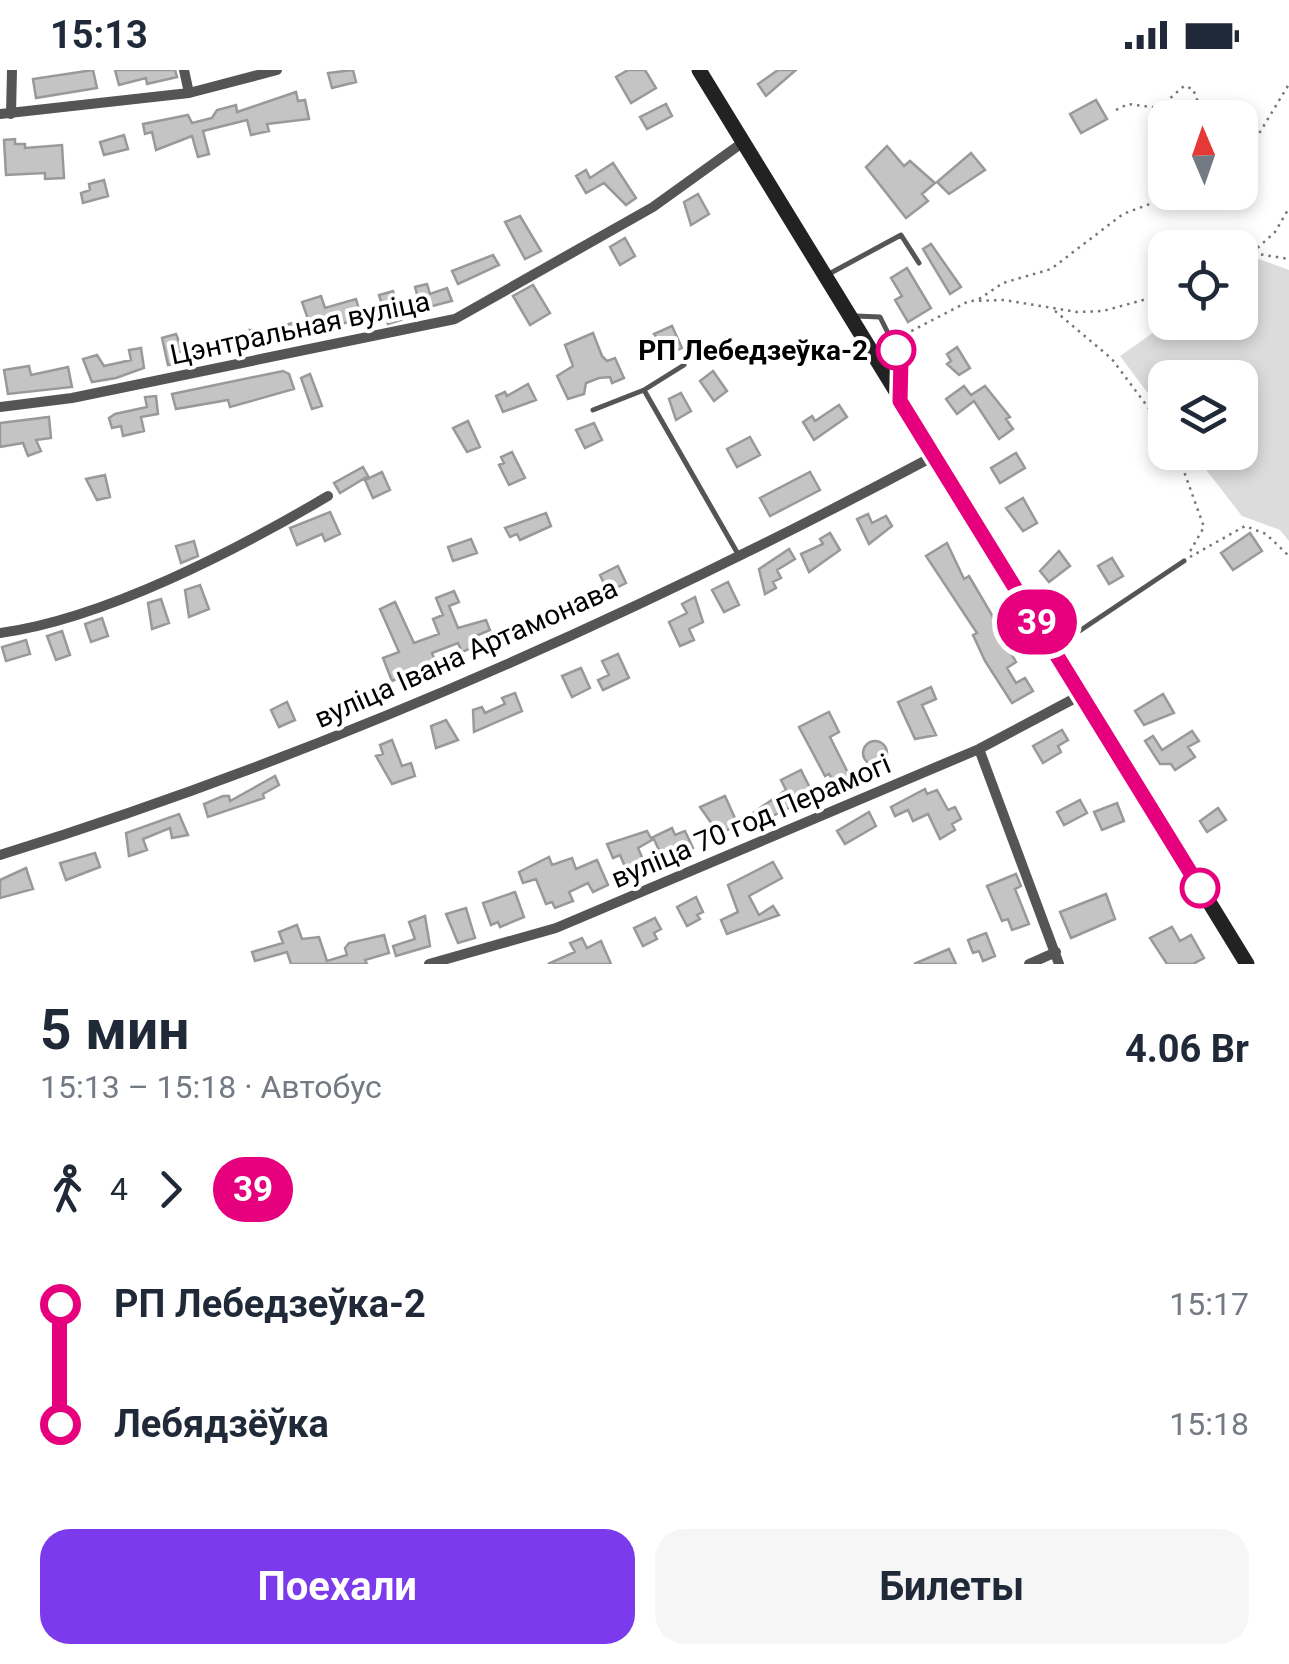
<!DOCTYPE html>
<html lang="ru">
<meta charset="utf-8">
<style>
:root{--surface:#fff;--page:#f6f6f7;--text:#1f2937;--muted:#747a83;--accent:#7c3aed}
body{margin:0;font-family:Roboto,sans-serif;background:var(--page);color:var(--text);height:100vh;display:flex;flex-direction:column;font-size:38px;white-space:nowrap}
*{box-sizing:border-box;margin:0}
p{font-size:32px;color:var(--muted)}
.icon{flex:none;width:55px;height:55px;fill:none;stroke:currentColor;stroke-width:2;stroke-linecap:round;stroke-linejoin:round}
.map{position:relative;height:894px;overflow:hidden}
.details{display:flex;flex-direction:column;background:var(--surface);flex:1}
.details>*{flex:none}
.badge{padding:0 20px;border-radius:32px;font-size:35px;line-height:65px}
.needle{width:65px;rotate:358deg}
.controls{position:absolute;left:1148px;top:30px;display:grid;gap:20px}
.controls a{display:grid;place-items:center;width:110px;height:110px;border-radius:20px;background:var(--surface);box-shadow:0 5px 15px #0003;font-size:50px}
.map>.badge{position:absolute;translate:-50% -50%;box-shadow:0 0 0 5px #fff}
.legs{display:flex;align-items:center;gap:15px;height:110px;padding:0 40px;font-size:32px}
.legs p{margin-inline-start:auto}
.headline{display:flex;align-items:center;justify-content:space-between;height:170px;padding:0 40px}
h1{font-size:55px;font-weight:700;line-height:75px}
.action{display:flex;gap:20px;margin-top:auto;padding:20px 40px}
.action a{flex:1;height:115px;border-radius:30px;background:var(--accent);color:#fff;font-size:40px;font-weight:700;line-height:115px;text-align:center}
.action a+a{background:var(--page);color:var(--text)}
ul{padding:0 40px;list-style:none}
li{display:flex;align-items:center;gap:35px;height:120px;font-size:38px}
li i{display:grid;place-items:center;width:15px;height:100%;margin:0 12px;background:currentColor}
li i::after{content:'';width:25px;height:25px;margin:-12px;border:8px solid;border-radius:50%;background:var(--surface)}
li p{margin-inline-start:auto}
li:first-child i{background:linear-gradient(#0000 50%,currentColor 0)}
li:last-child i{background:linear-gradient(currentColor 50%,#0000 0)}
.status{display:flex;justify-content:space-between;align-items:center;height:70px;padding:0 50px;background:var(--surface);direction:ltr}
.status svg{height:28px;fill:currentColor}
.map>svg:first-child{display:block}
.green{fill:#dcdcdc}
.building{fill:#c4c4c4;stroke:#999;stroke-width:2.5}
.lines{fill:none;stroke-linecap:round;stroke-linejoin:round}
.path{stroke:#777;stroke-width:2.5;stroke-dasharray:2.5 5;stroke-linecap:butt}
.service{stroke:#555;stroke-width:5}
.minor{stroke:#555;stroke-width:10}
.secondary{stroke:#222;stroke-width:15}
.line-1-casing{stroke:#fff;stroke-width:22}
.line-1{stroke:#e6007e;stroke-width:15}
.stop-1-dot{fill:#fff;stroke:#e6007e;stroke-width:5}
.labels{text-anchor:middle;dominant-baseline:central;stroke-width:8;stroke-linejoin:round;paint-order:stroke}
.street-label{font-size:28px;fill:#000;stroke:#fff}
.stop-label{font-size:28px;font-weight:bold;fill:#000;stroke:#fff;text-anchor:end}
</style>
<div class="status"><b>15:13</b><svg viewBox="0 0 49 12"><path d="M0 12V9h3v3zM5 12V6h3v6zM10 12V3h3v9zM15 12V0h3v12zM26 1h20v11H26zM47 4h2v5h-2z"/></svg></div>
<div class="map">
<svg width="1289" height="894" viewBox="0 0 1289 894">
<rect width="100%" height="100%" fill="#fff"/>
<path class="green" d="M1256,188l33,12v271l-9,-11 -38,-14 -49,-63 47,-1v-74h-75v38l-45,-60 47,-33 73,-1v-53z"/>
<path class="building" d="M93,0l4,18 -61,10 -3,-19z
M115,0h60l2,7 -30,7 -1,-6 -27,7z
M353,0l3,12 -24,6 -4,-15z
M628,0h17l11,18 -25,15 -15,-26z
M778,0h18l-30,26 -8,-12z
M296,22l2,9 7,-1 4,19 -42,5 2,7 -18,4 -4,-15 -44,11 6,23 -11,3 -6,-21 -36,14 -4,-18 -7,2 -2,-10 45,-9 4,8 20,-5 5,-8 19,-5 1,7z
M1096,30l11,19 -26,14 -11,-19z
M666,34l6,12 -25,13 -7,-12z
M124,65l4,14 -24,6 -4,-13z
M15,69v5h10v4l37,-3 2,33 -19,1v-6l-39,2 -2,-35z
M887,76l17,20 6,-5 25,22 -13,11 6,7 -22,17 -40,-51z
M971,83l14,17 -36,24 -12,-12z
M613,93l23,35 -10,7 -22,-22 -18,10 -10,-17 10,-6 4,8z
M104,110l4,16 -25,7 -2,-10 9,-3 -1,-6z
M698,124l11,20 -18,11 -7,-23z
M520,146l21,35 -16,8 -20,-37z
M625,168l10,18 -15,9 -10,-18z
M931,174l30,43 -11,7 -27,-45z
M493,185l6,10 -41,19 -6,-13z
M907,198l24,40 -23,14 -13,-22 7,-4 -11,-18z
M427,214l3,10 17,-6 5,13 -31,8 -6,-22z
M533,215l17,28 -20,12 -17,-29z
M393,221l8,29 -13,4 -9,-29z
M321,226l4,12 31,-9 5,17 -42,18 -66,10 -3,-14 12,1 46,-12 -6,-17z
M672,256l10,22 -12,6 -16,-20z
M593,263l9,23 5,5 8,-3 9,20 -12,5 -2,-6 -11,1 -13,5 -2,11 -16,5 -11,-23 16,-10 -8,-21z
M176,264l7,17 -6,1 2,11 -11,2 -6,-27z
M957,277l13,21 -11,7 -12,-11 4,-3 -4,-7z
M141,278l3,20 -28,10 -24,4 -9,-23 14,-4 7,11 27,-6 -2,-10z
M29,296l2,9 37,-8 4,20 -64,7 -4,-24z
M283,301l6,3 5,15 -64,18 -2,-7 -52,9 -4,-15z
M713,301l14,20 -13,10 -14,-20z
M310,304l12,32 -10,3 -11,-31z
M528,314l8,16 -33,12 -7,-16 9,-4 2,4z
M964,316l7,9 14,-9 25,31 -4,2 7,10 -14,10 -25,-38 -17,13 -11,-15z
M681,323l10,18 -15,9 -7,-21z
M156,326l2,18 -17,3 3,14 -21,5 -2,-10 -9,2 -3,-10 6,-4 32,-7 -2,-10z
M839,335l8,12 -33,23 -11,-18 9,-6 3,5z
M49,347l2,21 -15,2 5,11 -13,5 -5,-13 -23,4v-24z
M468,351l12,26 -13,5 -14,-24z
M594,353l8,17 -17,8 -9,-18z
M750,367l10,18 -23,12 -10,-18z
M512,382l13,26 -16,7 -10,-20 5,-2 -3,-6z
M1016,383l9,15 -25,15 -9,-15z
M363,397l5,9 -28,17 -6,-10z
M382,402l8,18 -17,8 -8,-18z
M810,402l10,18 -50,26 -10,-18z
M105,405l5,22 -13,3 -11,-21z
M1023,428l14,25 -14,8 -17,-23z
M330,442l10,22 -15,7 -3,-7 -25,11 -7,-17z
M546,443l5,13 -31,14 -3,-6 -7,3 -5,-9z
M868,444l4,9 14,-7 6,10 -23,18 -12,-25z
M830,463l10,17 -31,22 -8,-18 22,-10 -3,-5z
M1250,463l12,18 -29,19 -12,-17z
M471,469l6,14 -24,8 -5,-14z
M194,471l4,15 -17,7 -5,-17z
M947,473l17,36 5,-3 27,46 15,-9 6,11 -7,4 5,9 -10,5 11,20 -9,6 9,15 9,-5 8,13 -21,12 -27,-42 -12,-26 4,-2 -51,-77z
M789,479l6,10 -18,11 4,8 -8,4 3,6 -11,6 -6,-25z
M1059,481l11,15 -21,16 -9,-11z
M1112,488l11,18 -14,8 -11,-18z
M618,496l8,17 -18,9 -8,-17z
M728,512l11,23 -15,7 -12,-22z
M200,515l9,24 -20,8 -4,-27z
M454,521l5,11 -10,4 9,22 28,-8 4,10 -19,8 3,9 -12,5 -4,-9 -26,10 4,10 -44,18 -9,-23 16,-6 -19,-43 15,-7 19,41 25,-9 -6,-15 10,-4 -7,-17z
M695,527l8,25 -14,7 5,11 -14,6 -11,-24 18,-9 -5,-9z
M161,529l8,24 -17,6 -4,-26z
M102,548l6,18 -17,6 -6,-18z
M62,561l8,24 -14,5 -9,-24z
M26,570l4,14 -24,7 -4,-14z
M618,584l11,24 -26,12 -5,-10 11,-5 -7,-14z
M581,598l9,20 -18,9 -10,-21z
M931,617l5,12 -14,6 14,30 -21,4 -17,-37z
M515,623l7,18 -48,21 -1,-22 9,-3 3,6 20,-9 -3,-6z
M1163,624l11,19 -30,12 -9,-14z
M287,632l8,18 -16,7 -8,-17z
M829,642l10,20 -9,5 19,38 -15,7 -5,-8 -4,2 -26,-49z
M446,650l12,20 -22,8 -5,-22z
M1062,660l6,10 -10,6 3,6 -18,11 -10,-17z
M1192,661l7,10 -11,6 7,10 -20,13 -4,-6h-11l-15,-23 8,-5 9,14z
M392,670l10,26 9,-3 4,13 -23,8 -16,-28 7,-2 -3,-9z
M863 683a12 12 0 1 1 24 0a12 12 0 1 1-24 0Z
M801,700l10,20 -23,12 3,5 -35,17 -6,-9 36,-25 -5,-10z
M275,706l4,9 -16,9 1,4 -56,19 -4,-13 19,-8h6l1,5z
M925,719l2,5 10,-4 11,20 7,-3 6,12 -9,5 3,6 -15,9 -12,-25 -15,7 -5,-11 -13,6 -4,-9z
M725,726l13,29 -19,9 -19,-27z
M1080,730l7,13 -23,12 -7,-13z
M1117,733l7,18 -22,9 -8,-18z
M1218,738l8,12 -19,12 -7,-11z
M869,742l7,14 -31,18 -8,-13z
M179,744l9,21 -16,3 -2,-10 -27,11 4,11 -18,6 -3,-23z
M672,758l3,7 10,-4 8,17 -22,11 3,7 -19,7 -4,-10 12,-4 -10,-22z
M647,761l5,9 -14,8 10,23 -19,5 -9,-21 -7,3 -6,-14z
M95,783l5,14 -34,13 -6,-17z
M549,787l3,8 20,-7 4,11 21,-9 11,25 -15,7 -5,-9 -19,9 4,9 -18,7 -3,-6 -6,2 -10,-25 -13,4 -4,-11z
M773,792l9,16 -33,18 10,19 14,-9 6,9 -52,19 -6,-14 17,-8 -10,-27z
M26,798l7,21 -33,9v-18z
M1016,804l5,12 -6,3 14,35 -17,6 -4,-11 -6,2 -15,-35z
M515,822l9,25 -24,10 -2,-5 -7,3 -8,-22z
M1106,824l9,25 -44,19 -11,-26z
M696,827l7,15 -6,3 3,4 -13,7 -10,-19z
M466,838l9,30 -17,5 -12,-29z
M425,846l5,30 -34,10 -3,-10 22,-7 -6,-17z
M655,848l6,11 -7,4 3,6 -14,7 -9,-18z
M297,855l5,14 17,-2 8,24 20,-6 -2,-7 4,-5 35,-8 5,18 -24,7 2,4h-76l-4,-12 -32,9 -3,-9 31,-9 -4,-11z
M1172,857l8,14 11,-6 13,23 -11,6h-26l-17,-26z
M986,863l9,23 -12,5 -4,-10 -6,2 -5,-13z
M582,868l5,10 14,-7 10,23h-63l27,-12 -5,-9z
M949,879l7,15h-42z"/>
<g class="lines">
<path class="path" d="M1116,40l12,-6 31,4 25,-22 9,3 11,29
M1240,82l9,-4
M1240,95l49,-81
M1252,183l23,-21 14,-24
M1240,189l12,-6 37,6
M979,229l24,-16 48,-14 72,-55 59,-22
M1055,241l57,48 53,71
M898,268l71,-37 35,-1 73,12 26,-1 62,-17
M1177,382l27,75 -16,28
M1190,487l55,-31 21,8 23,22"/>
<path class="service" d="M827,205l74,-40 18,28
M856,246l24,1 21,42v28
M644,320l40,-25
M593,340l51,-20 94,164
M1054,578l130,-87"/>
<path class="minor" d="M184,0l5,23
M0,44l189,-21 88,-23
M11,44l1,-44
M0,337l72,-9 383,-79 198,-112 89,-64
M0,563c104,-14 237,-83 328,-137
M979,679l80,215
M0,785c323,-100 636,-240 934,-399
M429,894l127,-36 423,-179 102,-54
M1029,894l27,-12"/>
<path class="secondary" d="M699,0l548,894"/>
</g>
<g class="lines">
<g class="line-1-casing">
<path id="line-1" d="M896,280l5,10 -1,41 300,487"/>
</g>
<use href="#line-1" class="line-1"/>
</g>
<g class="stop-1-dot">
<circle cx="896" cy="280" r="18"/>
<circle cx="1200" cy="818" r="18"/>
</g>
<g class="labels">
<g class="street-label">
<text transform="translate(300 258) rotate(-12)">Цэнтральная вуліца</text>
<text transform="translate(466 583) rotate(-24)">вуліца Івана Артамонава</text>
<text transform="translate(751 751) rotate(-23)">вуліца 70 год Перамогі</text>
</g>
<g class="stop-label">
<text x="868" y="280">РП Лебедзеўка-2</text>
</g>
</g>
</svg>
<div class="controls">
<a><svg class="needle" viewBox="-14 -14 28 28"><path d="M0-13l5 13h-10z" fill="#e53935"/><path d="M0 13l5-13h-10z" fill="#747a83"/></svg></a>
<a><svg class="icon" aria-label="locate" viewBox="0 0 24 24"><circle cx="12" cy="12" r="6"/><path d="M12 2v4M12 18v4M2 12h4M18 12h4"/></svg></a>
<a><svg class="icon" aria-label="layers" viewBox="0 0 24 24"><path d="M12 4l9 5-9 5-9-5zM3 14l9 5 9-5"/></svg></a>
</div>
<b class="badge" style="left:1037px;top:552px;background:#e6007e;color:#fff">39</b>
</div>
<section class="details">
<div class="headline"><div><h1>5 мин</h1><p>15:13 – 15:18 · Автобус</p></div><b>4.06 Br</b></div>
<div class="legs"><svg class="icon" aria-label="walk" viewBox="0 0 24 24"><circle cx="13" cy="4" r="2"/><path d="M13 8l-2 6 4 7M11 14l-3 7M7 12l3-4h3l4 4"/></svg>4<svg class="icon" aria-label="forward" viewBox="0 0 24 24"><path d="M9 5l7 7-7 7"/></svg><b class="badge" style="background:#e6007e;color:#fff">39</b></div>
<ul>
<li><i style="color:#e6007e"></i><b>РП Лебедзеўка-2</b><p>15:17</p></li>
<li><i style="color:#e6007e"></i><b>Лебядзёўка</b><p>15:18</p></li>
</ul>
<div class="action"><a>Поехали</a><a>Билеты</a></div>
</section>
